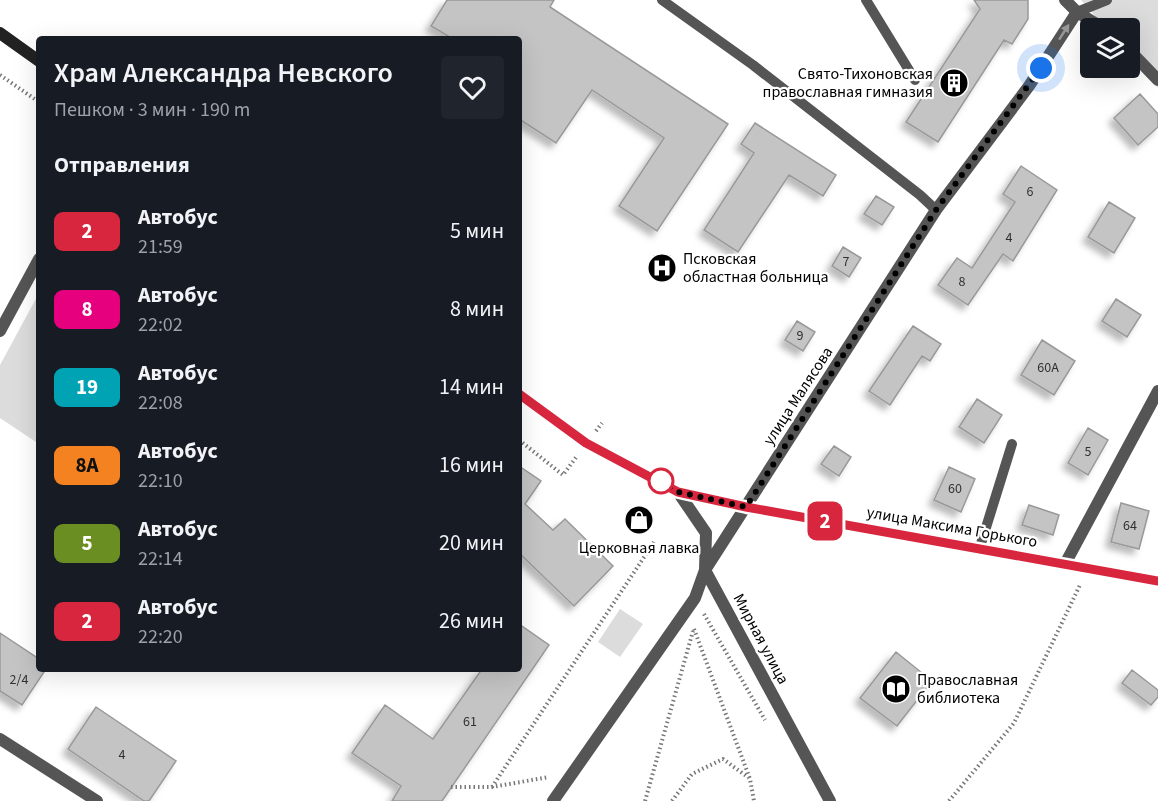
<!DOCTYPE html>
<html lang="ru">
<meta charset="utf-8">
<style>
:root{--surface:#171b24;--page:#20242c;--text:#f1f3f6;--muted:#9ea1a6}
body{margin:0;font-family:"Source Sans 3",sans-serif;background:var(--page);color:var(--text);height:100vh;display:flex;flex-direction:column;font-size:22px;white-space:nowrap}
*{box-sizing:border-box;margin:0}
p{font-size:20px;color:var(--muted)}
.icon{flex:none;width:33px;height:33px;fill:none;stroke:currentColor;stroke-width:2;stroke-linecap:round;stroke-linejoin:round}
.map{position:relative;flex:1;overflow:hidden}
.drawer{position:absolute;left:36px;top:36px;width:486px;height:636px;display:flex;flex-direction:column;background:var(--surface);border-radius:6px;box-shadow:0 6px 24px #0002}
.drawer>*{flex:none}
.badge{padding:0 12px;border-radius:9px;font-size:21px;line-height:39px}
.tools{position:absolute;left:1080px;top:18px;display:grid;gap:12px}
.tools a{display:grid;place-items:center;width:60px;height:60px;border-radius:6px;background:var(--surface);box-shadow:0 6px 24px #0002;font-size:30px}
.you{position:absolute;width:30px;height:30px;margin:-15px;border:4px solid #fff;border-radius:50%;background:#1a73e8;box-shadow:0 0 0 9px #1a73e833}
.map>.badge{position:absolute;translate:-50% -50%;box-shadow:0 0 0 3px #fff}
h2{padding:0 18px;font-size:22px;line-height:54px}
.round{display:grid;place-items:center;flex:none;width:63px;height:63px;border-radius:6px;background:var(--page)}
.summary{display:flex;align-items:center;justify-content:space-between;height:102px;padding:0 18px}
h1{font-size:28px;font-weight:600;line-height:45px}
ul{padding:0;list-style:none}
li{display:flex;align-items:center;gap:18px;height:78px;padding:0 18px}
li div{flex:1}
li b{display:block;font-size:22px}
li em{font-style:normal}
li .badge{min-width:66px;font-weight:700;text-align:center}
.map>svg:first-child{display:block}
.green{fill:#dcdcdc}
.building{fill:#c4c4c4;stroke:#999;stroke-width:1.5;filter:url(#shadow)}
.lines{fill:none;stroke-linecap:round;stroke-linejoin:round}
.path{stroke:#777;stroke-width:4;stroke-dasharray:1.5 3;stroke-linecap:butt}
.lane{stroke:#555;stroke-width:10}
.street{stroke:#555;stroke-width:12}
.secondary{stroke:#222;stroke-width:12}
.oneway{fill:#999}
.line-casing{stroke:#fff;stroke-width:14}
.line{stroke:#d7263d;stroke-width:9}
.walk{stroke:#000;stroke-width:6;stroke-dasharray:0 10.8}
.stop-dot{fill:#fff;stroke:#d7263d;stroke-width:3}
.labels{text-anchor:middle;dominant-baseline:central;stroke-width:4.5;stroke-linejoin:round;paint-order:stroke}
.number-label{font-size:14px;fill:#313131}
.poi-label{font-size:16px;fill:#000;stroke:#fff;text-anchor:start}
.street-label{font-size:16px;fill:#000;stroke:#fff}
</style>
<div class="map">
<svg width="1158" height="801" viewBox="0 0 1158 801">
<defs>
<filter id="shadow"><feDropShadow dx="-5.5" dy="5.5" stdDeviation="3" flood-color="#0004"/></filter>
</defs>
<rect width="100%" height="100%" fill="#fff"/>
<path class="green" d="M1081,0h77v88l-28,-33v-27h-24z
M39,293v151l-39,-26v-53z
M620,609l23,15 -23,33 -22,-15z"/>
<path class="building" d="M447,0h107l-4,7 178,117 -71,107 -38,-25 45,-68 -72,-48 -36,53 -37,-24v-80h-66l-22,-13z
M974,0h54v19l-16,25 -8,-4 -66,102 -32,-20 74,-113z
M1140,94l18,20v13l-20,18 -24,-27z
M755,123l81,52 -13,21 -34,-21 -51,77 -34,-22 50,-77 -13,-9z
M1021,166l36,24 -44,71 -10,-7 -35,51 -30,-20 19,-27 15,10 43,-66 -12,-8z
M876,196l18,11 -12,18 -18,-11z
M1109,202l26,16 -21,35 -26,-16z
M843,247l18,11 -12,19 -17,-11z
M1116,299l25,16 -14,22 -25,-16z
M797,321l18,11 -12,19 -18,-11z
M913,326l28,18 -11,17 -8,-5 -32,49 -21,-14z
M1042,340l33,21 -21,34 -33,-20z
M977,399l25,16 -18,28 -25,-16z
M1088,428l20,12 -20,35 -20,-12z
M834,446l17,11 -12,19 -18,-12z
M519,466l22,15 -16,23 28,26 12,-11 48,47 -39,40 -55,-53z
M949,467l26,12 -14,33 -27,-12z
M1121,503l28,8 -10,38 -28,-7z
M1029,505l30,10 -6,20 -31,-10z
M519,624l30,21 -107,156h-50l9,-15 -49,-33 33,-48 48,34 49,-70h37z
M0,633l39,26v10h7l-24,36 -22,-14z
M896,652l36,29 -35,45 -37,-28z
M1132,670l26,20v7l-7,8 -29,-22z
M96,707l80,54 -27,40h-5l-76,-52z"/>
<g class="lines">
<path class="path" d="M0,75l39,27
M596,431l6,-8
M519,440l44,35 14,-19
M704,614l61,106
M694,629l56,150 4,22
M451,787h41l57,-10
M492,787l162,-245
M645,801l48,-170
M672,801l20,-27 31,-15 26,19
M949,801l65,-78 66,-138"/>
<path class="lane" d="M662,0l91,65 167,130 16,15
M866,0l49,80
M1077,12l30,-12
M979,550l33,-106"/>
<path class="street" d="M1065,0l12,12 26,16
M1130,51l28,29
M0,331l39,-72
M678,492l28,41 -1,37 125,231
M1065,564l93,-173
M0,739l97,62
M553,801l142,-203 10,-28 231,-360 93,-124 48,-74"/>
<path class="secondary" d="M0,33l39,28
M519,394l67,49 92,49 68,15 412,74"/>
</g>
<defs><path id="oneway-solid" d="M-6-.8H1V-3.2L6.5 0L1 3.2V.8H-6Z" transform="scale(1.5)"/></defs>
<use class="oneway" href="#oneway-solid" transform="translate(1064 32) rotate(-57)"/>
<g class="lines">
<g class="line-casing">
<path id="line" d="M519,394l67,49 92,49 68,15 412,74"/>
</g>
<use href="#line" class="line"/>
<path class="walk" d="M661,481l17,11 68,15 190,-297 105,-142"/>
</g>
<defs>
<g id="building-disc" transform="scale(1.5)"><circle r="9.5" fill="#000" stroke="#fff"/><path d="M-4-6H4V6H1V3H-1V6H-4ZM-2.5-4.3h1.7v1.8h-1.7ZM.8-4.3h1.7v1.8H.8ZM-2.5-1h1.7V.8h-1.7ZM.8-1h1.7V.8H.8Z" fill="#fff"/></g>
<g id="hospital-disc" transform="scale(1.5)"><circle r="9.5" fill="#000" stroke="#fff"/><path d="M-5-5h3v3.5h4V-5h3V5h-3V1.5h-4V5h-3Z" fill="#fff"/></g>
<g id="shop-disc" transform="scale(1.5)"><circle r="9.5" fill="#000" stroke="#fff"/><path d="M-5-2.5h2.3a2.7 3.5 0 0 1 5.4 0H5L5.5 6h-11ZM-1.5-2.5h3a1.5 2.3 0 0 0-3 0Z" fill="#fff"/></g>
<g id="library-disc" transform="scale(1.5)"><circle r="9.5" fill="#000" stroke="#fff"/><path d="M-6-4Q-3-5.5-.7-3.5V5Q-3 3-6 4ZM6-4Q3-5.5 .7-3.5V5Q3 3 6 4Z" fill="#fff"/></g>
</defs>
<g fill-rule="evenodd">
<use href="#building-disc" x="954" y="83"/>
<use href="#hospital-disc" x="662" y="268"/>
<use href="#shop-disc" x="639" y="520"/>
<use href="#library-disc" x="896" y="689"/>
</g>
<circle class="stop-dot" cx="661" cy="481" r="12"/>
<g class="labels">
<g class="number-label">
<text x="1030" y="192">6</text>
<text x="1009" y="238">4</text>
<text x="846" y="262">7</text>
<text x="962" y="282">8</text>
<text x="800" y="336">9</text>
<text x="1048" y="368">60А</text>
<text x="1088" y="452">5</text>
<text x="955" y="489">60</text>
<text x="1130" y="526">64</text>
<text x="19" y="680">2/4</text>
<text x="470" y="722">61</text>
<text x="122" y="755">4</text>
</g>
<g class="poi-label">
<text x="933" y="74" text-anchor="end">Свято-Тихоновская<tspan x="933" dy="18">православная гимназия</tspan></text>
<text x="683" y="259">Псковская<tspan x="683" dy="18">областная больница</tspan></text>
<text x="639" y="548" text-anchor="middle">Церковная лавка</text>
<text x="917" y="680">Православная<tspan x="917" dy="18">библиотека</tspan></text>
</g>
<g class="street-label">
<text transform="translate(798 396) rotate(-57)">улица Малясова</text>
<text transform="translate(952 527) rotate(10)">улица Максима Горького</text>
<text transform="translate(761 639) rotate(62)">Мирная улица</text>
</g>
</g>
</svg>
<div class="tools">
<a><svg class="icon" aria-label="layers" viewBox="0 0 24 24"><path d="M12 4l9 5-9 5-9-5zM3 14l9 5 9-5"/></svg></a>
</div>
<div class="you" style="left:1041px;top:68px"></div>
<b class="badge" style="left:825px;top:521px;background:#d7263d;color:#fff">2</b>
<section class="drawer">
<div class="summary"><div><h1>Храм Александра Невского</h1><p>Пешком · 3 мин · 190 m</p></div><a class="round"><svg class="icon" aria-label="heart" viewBox="0 0 24 24"><path d="M12 20l-8-8c-3-5 5-10 8-4 3-6 11-1 8 4z"/></svg></a></div>
<h2>Отправления</h2>
<ul>
<li><span class="badge" style="background:#d7263d;color:#fff">2</span><div><b>Автобус</b><p>21:59</p></div><em>5 мин</em></li>
<li><span class="badge" style="background:#e6007e;color:#fff">8</span><div><b>Автобус</b><p>22:02</p></div><em>8 мин</em></li>
<li><span class="badge" style="background:#00a3b4;color:#fff">19</span><div><b>Автобус</b><p>22:08</p></div><em>14 мин</em></li>
<li><span class="badge" style="background:#f58220;color:#111">8А</span><div><b>Автобус</b><p>22:10</p></div><em>16 мин</em></li>
<li><span class="badge" style="background:#6b8e23;color:#fff">5</span><div><b>Автобус</b><p>22:14</p></div><em>20 мин</em></li>
<li><span class="badge" style="background:#d7263d;color:#fff">2</span><div><b>Автобус</b><p>22:20</p></div><em>26 мин</em></li>
</ul>
</section>
</div>
